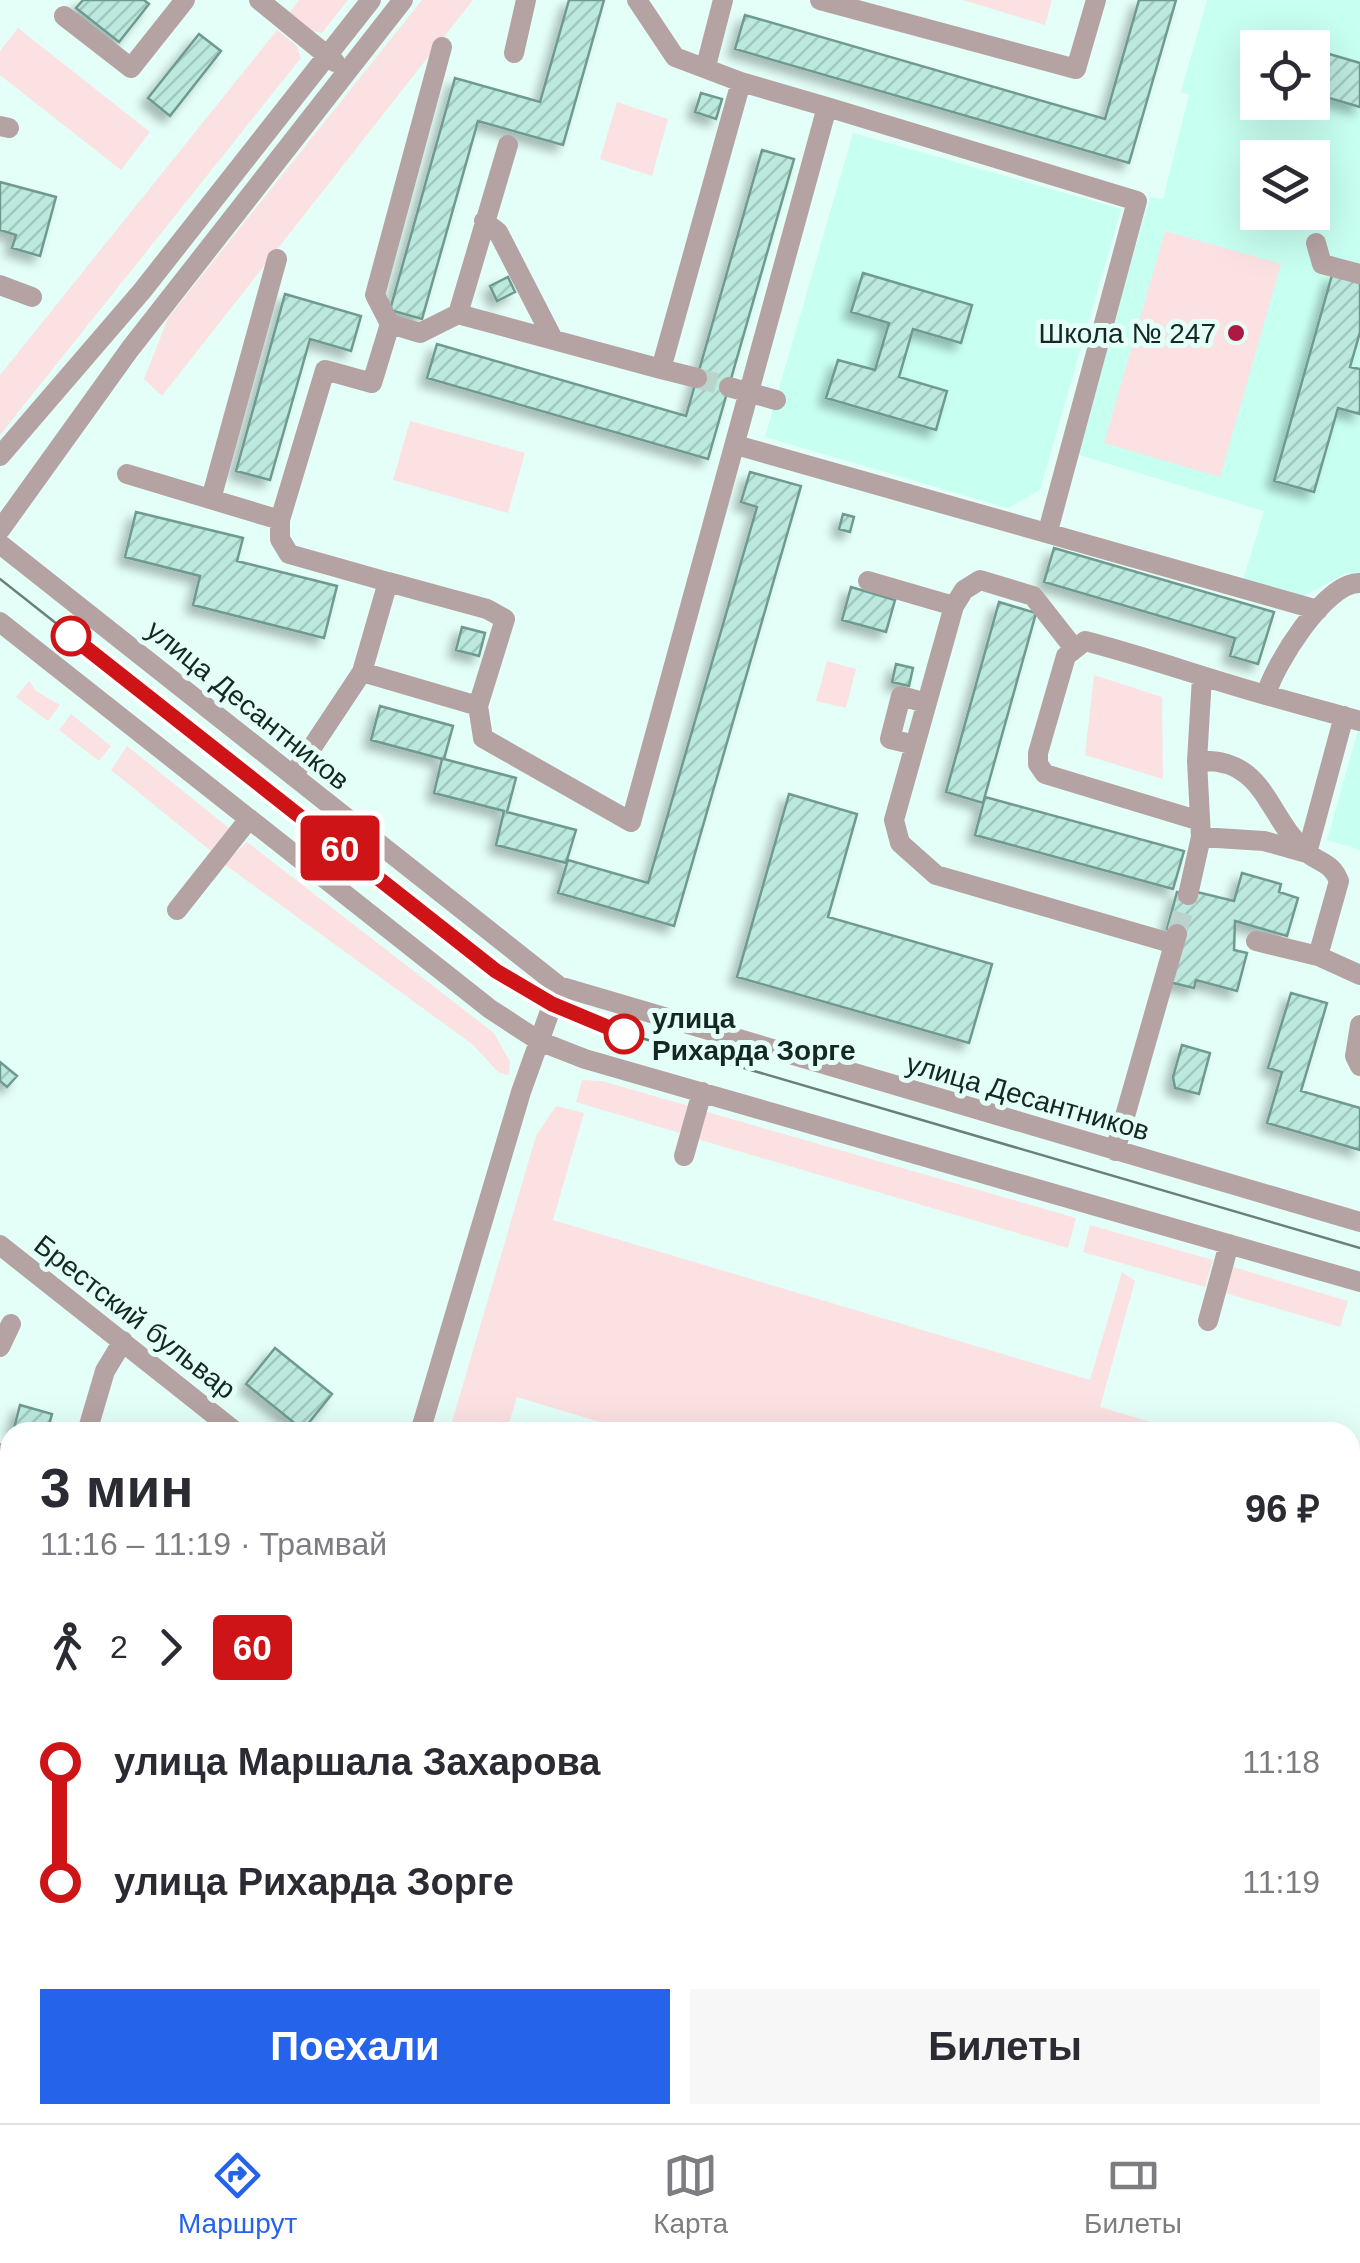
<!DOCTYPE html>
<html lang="ru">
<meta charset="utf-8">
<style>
:root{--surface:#fff;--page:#f7f7f7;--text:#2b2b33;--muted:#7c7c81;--line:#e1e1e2;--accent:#2563eb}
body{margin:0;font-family:Helvetica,sans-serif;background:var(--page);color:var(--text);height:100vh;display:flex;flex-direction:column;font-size:38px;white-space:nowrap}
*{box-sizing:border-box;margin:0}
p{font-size:32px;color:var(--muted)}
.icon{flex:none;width:55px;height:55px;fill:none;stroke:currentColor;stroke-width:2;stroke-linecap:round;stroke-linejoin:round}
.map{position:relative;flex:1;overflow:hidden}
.drawer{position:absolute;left:0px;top:1422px;width:1360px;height:702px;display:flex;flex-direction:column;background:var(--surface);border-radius:30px 30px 0 0;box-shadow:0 10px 40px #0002}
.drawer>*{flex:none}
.badge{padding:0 20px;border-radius:8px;font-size:35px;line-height:65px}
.tools{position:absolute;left:1240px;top:30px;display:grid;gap:20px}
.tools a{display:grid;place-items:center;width:90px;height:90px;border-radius:0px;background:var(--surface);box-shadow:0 10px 40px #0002;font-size:50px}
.map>.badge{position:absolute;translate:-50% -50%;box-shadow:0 0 0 5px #fff}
.legs{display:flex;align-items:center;gap:15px;height:110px;padding:0 40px;font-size:32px}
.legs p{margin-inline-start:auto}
.overview{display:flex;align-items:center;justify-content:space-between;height:170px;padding:0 40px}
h1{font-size:55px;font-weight:700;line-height:75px}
.button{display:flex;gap:20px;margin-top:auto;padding:20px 40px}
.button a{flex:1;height:115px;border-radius:0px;background:var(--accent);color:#fff;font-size:40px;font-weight:700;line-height:115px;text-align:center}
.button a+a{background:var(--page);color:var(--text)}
ul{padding:0 40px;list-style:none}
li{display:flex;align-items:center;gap:35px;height:120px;font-size:38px}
li i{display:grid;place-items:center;width:15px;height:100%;margin:0 12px;background:currentColor}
li i::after{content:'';width:25px;height:25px;margin:-12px;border:8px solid;border-radius:50%;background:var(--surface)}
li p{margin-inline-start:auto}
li:first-child i{background:linear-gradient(#0000 50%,currentColor 0)}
li:last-child i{background:linear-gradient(currentColor 50%,#0000 0)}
.menu{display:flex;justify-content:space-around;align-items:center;height:140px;border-top:2px solid var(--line);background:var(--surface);font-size:28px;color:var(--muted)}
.menu a{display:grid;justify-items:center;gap:5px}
.menu .on{color:var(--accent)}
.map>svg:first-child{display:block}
.built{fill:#c7fff1;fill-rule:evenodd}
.green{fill:#fce1e3}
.building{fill:url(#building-hatch);stroke:#6f9a8f;stroke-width:2.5;filter:url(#shadow)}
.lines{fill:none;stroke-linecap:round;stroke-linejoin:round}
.minor-tunnel{stroke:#bad4cd;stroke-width:20;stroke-dasharray:20 10;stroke-linecap:butt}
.minor{stroke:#b5a2a3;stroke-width:20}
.tram{stroke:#697f7a;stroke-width:2.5}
.line-1-casing{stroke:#fff;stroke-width:22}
.line-1{stroke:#ce1417;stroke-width:15}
.poi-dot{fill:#ad1942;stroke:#e3fff7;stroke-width:4}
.stop-1-dot{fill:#fff;stroke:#ce1417;stroke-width:5}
.labels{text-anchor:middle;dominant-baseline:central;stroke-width:10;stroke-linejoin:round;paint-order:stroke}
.poi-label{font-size:28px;fill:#152723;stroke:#e3fff7;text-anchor:end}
.street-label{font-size:28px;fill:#152723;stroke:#e3fff7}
.stop-label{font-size:28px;font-weight:bold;fill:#152723;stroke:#e3fff7;text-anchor:start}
</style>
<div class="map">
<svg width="1360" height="2123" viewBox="0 0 1360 2123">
<defs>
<pattern id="building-hatch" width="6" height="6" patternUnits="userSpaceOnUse" patternTransform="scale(2.5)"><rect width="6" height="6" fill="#bce9de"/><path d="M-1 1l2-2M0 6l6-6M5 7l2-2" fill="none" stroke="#a1c8be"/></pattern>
<filter id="shadow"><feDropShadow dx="-7" dy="7" stdDeviation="5" flood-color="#0004"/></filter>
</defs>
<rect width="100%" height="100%" fill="#e3fff7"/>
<path class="built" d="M1207,0h153v573l-16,1 -44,24 -57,-18 21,-69 -188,-57 74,-257 13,2 26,-104 -8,-3zM1258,48h54v54h-54zM1258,158h54v54h-54z
M853,133l268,76 -81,281 -32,18 -243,-71z
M1360,723v127l-33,-10z
M539,2115h216l-2,8h-207z
M928,2115h295l-2,8h-295z"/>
<path class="green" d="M299,0h49l-26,33 -14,-3 -19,-17z
M422,0h51l-311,396 -18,-17 24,-61z
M963,0h89l-7,25z
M18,28l132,104 -29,38 -121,-95v-24z
M277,30l20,16 4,12 -301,377v-60z
M617,102l51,17 -16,57 -52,-17z
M1165,231l116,33 -61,213 -116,-34z
M410,421l115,32 -17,60 -115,-33z
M827,661l29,8 -10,39 -30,-7z
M1094,675l68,22 1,82 -78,-24z
M29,681l7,10 24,14 -12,16 -32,-24z
M71,714l40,32 -12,15 -40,-31z
M127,746l102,82 -18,23 -100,-81z
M247,842l247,191 16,29 -1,13 -10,-2 -27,-29 -248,-180z
M582,1080l20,1 87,25 -6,28 -107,-32z
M556,1106l28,7 -31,107 537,160 32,-108 13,9 -35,126 84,25h-551l-116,-35 -11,35h-57l87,-296z
M704,1111l372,107 -8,30 -371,-109z
M1090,1225l123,35 -8,27 -122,-35z
M1233,1267l115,34 -8,26 -115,-34z
M1360,1489v290l-10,-3v-281z"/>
<path class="building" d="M83,0h61l5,4 -30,38 -43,-34z
M569,0h35l-41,145 -85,-24 -56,198 -32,-9 65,-232 85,24z
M1139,0h37l-47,163 -394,-114 10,-34 360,104z
M199,34l22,17 -51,65 -22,-18z
M1312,49l48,14v44l-48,-14z
M701,93l21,6 -6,20 -21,-7z
M762,150l32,9 -86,300 -281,-81 10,-34 249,72z
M0,182l56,15 -16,59 -28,-8 4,-13 -16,-5z
M863,273l109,32 -11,38 -48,-14 -14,48 48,14 -11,39 -110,-32 12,-38 37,10 14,-47 -38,-11z
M1332,275l28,8v49l-10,35 10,2v45l-22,-6 -24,84 -40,-11z
M508,277l7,15 -18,9 -7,-15z
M285,294l76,22 -10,35 -41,-12 -40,141 -34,-9z
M750,472l51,14 -127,440 -116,-33 10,-33 80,23 109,-376 -16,-5z
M136,512l107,26 -6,23 100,25 -13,52 -131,-33 7,-29 -75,-19z
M843,514l11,3 -4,15 -11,-3z
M1054,548l220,64 -16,52 -28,-8 5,-18 -191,-56z
M851,587l44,13 -9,32 -44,-12z
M999,602l37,11 -53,190 -37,-11z
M462,627l23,6 -6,23 -23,-6z
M896,664l17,4 -4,18 -17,-4z
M380,706l73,20 -9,33 72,19 -9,34 69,18 -10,33 -70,-18 8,-34 -70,-18 8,-34 -71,-19z
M789,794l68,20 -29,103 164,47 -23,79 -232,-66z
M985,797l199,54 -11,38 -198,-54z
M1242,873l39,11 -2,8 19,6 -11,38 -52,-15 -1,29 13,3 -10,38 -41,-11 -2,8 -25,-6 12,-49 -14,-4 10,-37 19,5 1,-5 37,9z
M1291,993l36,10 -26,88 59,17v42l-93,-27 15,-51 -14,-4z
M1182,1045l28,8 -11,41 -24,-6 -2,-11z
M0,1062l17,14 -10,11 -7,-6z
M275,1348l57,46 -29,36 -57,-46z
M20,1405l32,9 -5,18h-34z
M0,1883l10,3 -5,44 -5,-2z
M1350,1902l10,3v42l-10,-3z
M1360,2006v117h-33l2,-8h21v-74z
M284,2115h42l-2,8h-42z
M646,2115h78l-2,8h-49z
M1017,2115h93l-2,8h-77l1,-4z"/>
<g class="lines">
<path class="minor-tunnel" d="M697,378l32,9
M1177,932l11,-37"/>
<path class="minor" d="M259,0l76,62
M820,0l256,69 20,-69
M64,16l67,52 54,-68
M514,53l12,-53
M706,66l17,-66
M827,107l310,94 -89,330
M0,126l9,2
M484,221l14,11 54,105
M1316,243l6,21 38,10
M0,285l32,12
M458,314l50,-169
M390,324l-15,-29 67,-248
M661,369l36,9
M729,387l47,13
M736,445l582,165
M0,456l142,-165 229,-291
M127,474l153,46
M211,499l66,-240
M0,530l130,-181 273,-349
M0,544l559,442 801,236
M868,581l86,25
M388,582l99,27 18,10 -27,87
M0,622l490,387 49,32 46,18 775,223
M1073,647l-40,-51 -53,-16 -16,10 -10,16 -60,214 6,23 36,32 238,69
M362,672l116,34 5,32 148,84 196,-715 -86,-25
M1266,695l94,26
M915,745l-25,-6 11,-43 25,7
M1197,761c68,-4 68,52 108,90 13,12 26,10 34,30l-21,75 42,19
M293,776l69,-104 26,-90 -99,-28 -9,-15v-19l45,-150 47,13 18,-59 30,9 38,-19 203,55 80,-287 -66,-25 -38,-57
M1200,821l-155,-47 -7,-10v-11l28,-97 19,-15c62,16 120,37 181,54 8,-30 60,-114 94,-112
M1201,837l63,4 43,12 37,-137
M1188,895l13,-58 -4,-76 5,-84
M177,910l72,-91
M1256,941l62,15
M1360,1025l-5,31 5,10
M1115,1151l62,-217
M684,1156l18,-64
M0,1245l236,187
M1208,1321l21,-77
M0,1347l11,-23
M87,1432l18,-61 18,-30
M420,1432l101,-340 38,-106
M0,1453l10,2
M0,1538l10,3
M0,1680l10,2
M0,1733l10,-34
M1350,1833l10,3
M0,1864l10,-34
M50,2115l8,8
M135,2123l2,-8
M217,2123l2,-8
M887,2123l2,-8
M1283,2123l2,-8"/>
<path class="tram" d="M0,579l496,392 56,33 72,29 736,215"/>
</g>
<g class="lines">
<g class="line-1-casing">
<path id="line-1" d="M71,636l425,335 56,33 72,30"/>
</g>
<use href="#line-1" class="line-1"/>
</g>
<circle class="poi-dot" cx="1236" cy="333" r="10"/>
<g class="stop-1-dot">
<circle cx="71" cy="636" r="18"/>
<circle cx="624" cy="1034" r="18"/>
</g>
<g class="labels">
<g class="poi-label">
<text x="1216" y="333">Школа № 247</text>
</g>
<g class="street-label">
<text transform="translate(248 705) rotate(39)">улица Десантников</text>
<text transform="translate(1028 1097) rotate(16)">улица Десантников</text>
<text transform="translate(135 1317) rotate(38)">Брестский бульвар</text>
</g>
<g class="stop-label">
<text x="652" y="1018">улица<tspan x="652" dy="32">Рихарда Зорге</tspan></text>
</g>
</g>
</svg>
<div class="tools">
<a><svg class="icon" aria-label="locate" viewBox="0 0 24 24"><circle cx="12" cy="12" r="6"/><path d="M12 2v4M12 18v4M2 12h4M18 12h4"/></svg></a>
<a><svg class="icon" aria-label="layers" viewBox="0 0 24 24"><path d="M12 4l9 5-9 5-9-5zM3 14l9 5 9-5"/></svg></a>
</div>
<b class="badge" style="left:340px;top:848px;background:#ce1417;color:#fff">60</b>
<section class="drawer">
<div class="overview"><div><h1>3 мин</h1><p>11:16 – 11:19 · Трамвай</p></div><b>96 ₽</b></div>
<div class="legs"><svg class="icon" aria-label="walk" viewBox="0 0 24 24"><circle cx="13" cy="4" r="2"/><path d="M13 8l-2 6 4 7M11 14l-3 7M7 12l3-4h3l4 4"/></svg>2<svg class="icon" aria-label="forward" viewBox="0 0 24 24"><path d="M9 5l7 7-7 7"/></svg><b class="badge" style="background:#ce1417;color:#fff">60</b></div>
<ul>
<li><i style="color:#ce1417"></i><b>улица Маршала Захарова</b><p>11:18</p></li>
<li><i style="color:#ce1417"></i><b>улица Рихарда Зорге</b><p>11:19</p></li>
</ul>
<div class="button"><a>Поехали</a><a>Билеты</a></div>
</section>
</div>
<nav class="menu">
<a class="on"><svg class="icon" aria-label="directions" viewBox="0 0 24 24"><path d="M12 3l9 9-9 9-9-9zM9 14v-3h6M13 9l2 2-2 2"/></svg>Маршрут</a>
<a><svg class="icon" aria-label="map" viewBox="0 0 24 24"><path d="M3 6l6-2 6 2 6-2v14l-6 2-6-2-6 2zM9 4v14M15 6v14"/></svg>Карта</a>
<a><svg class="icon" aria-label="tickets" viewBox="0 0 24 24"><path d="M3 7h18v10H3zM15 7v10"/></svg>Билеты</a>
</nav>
